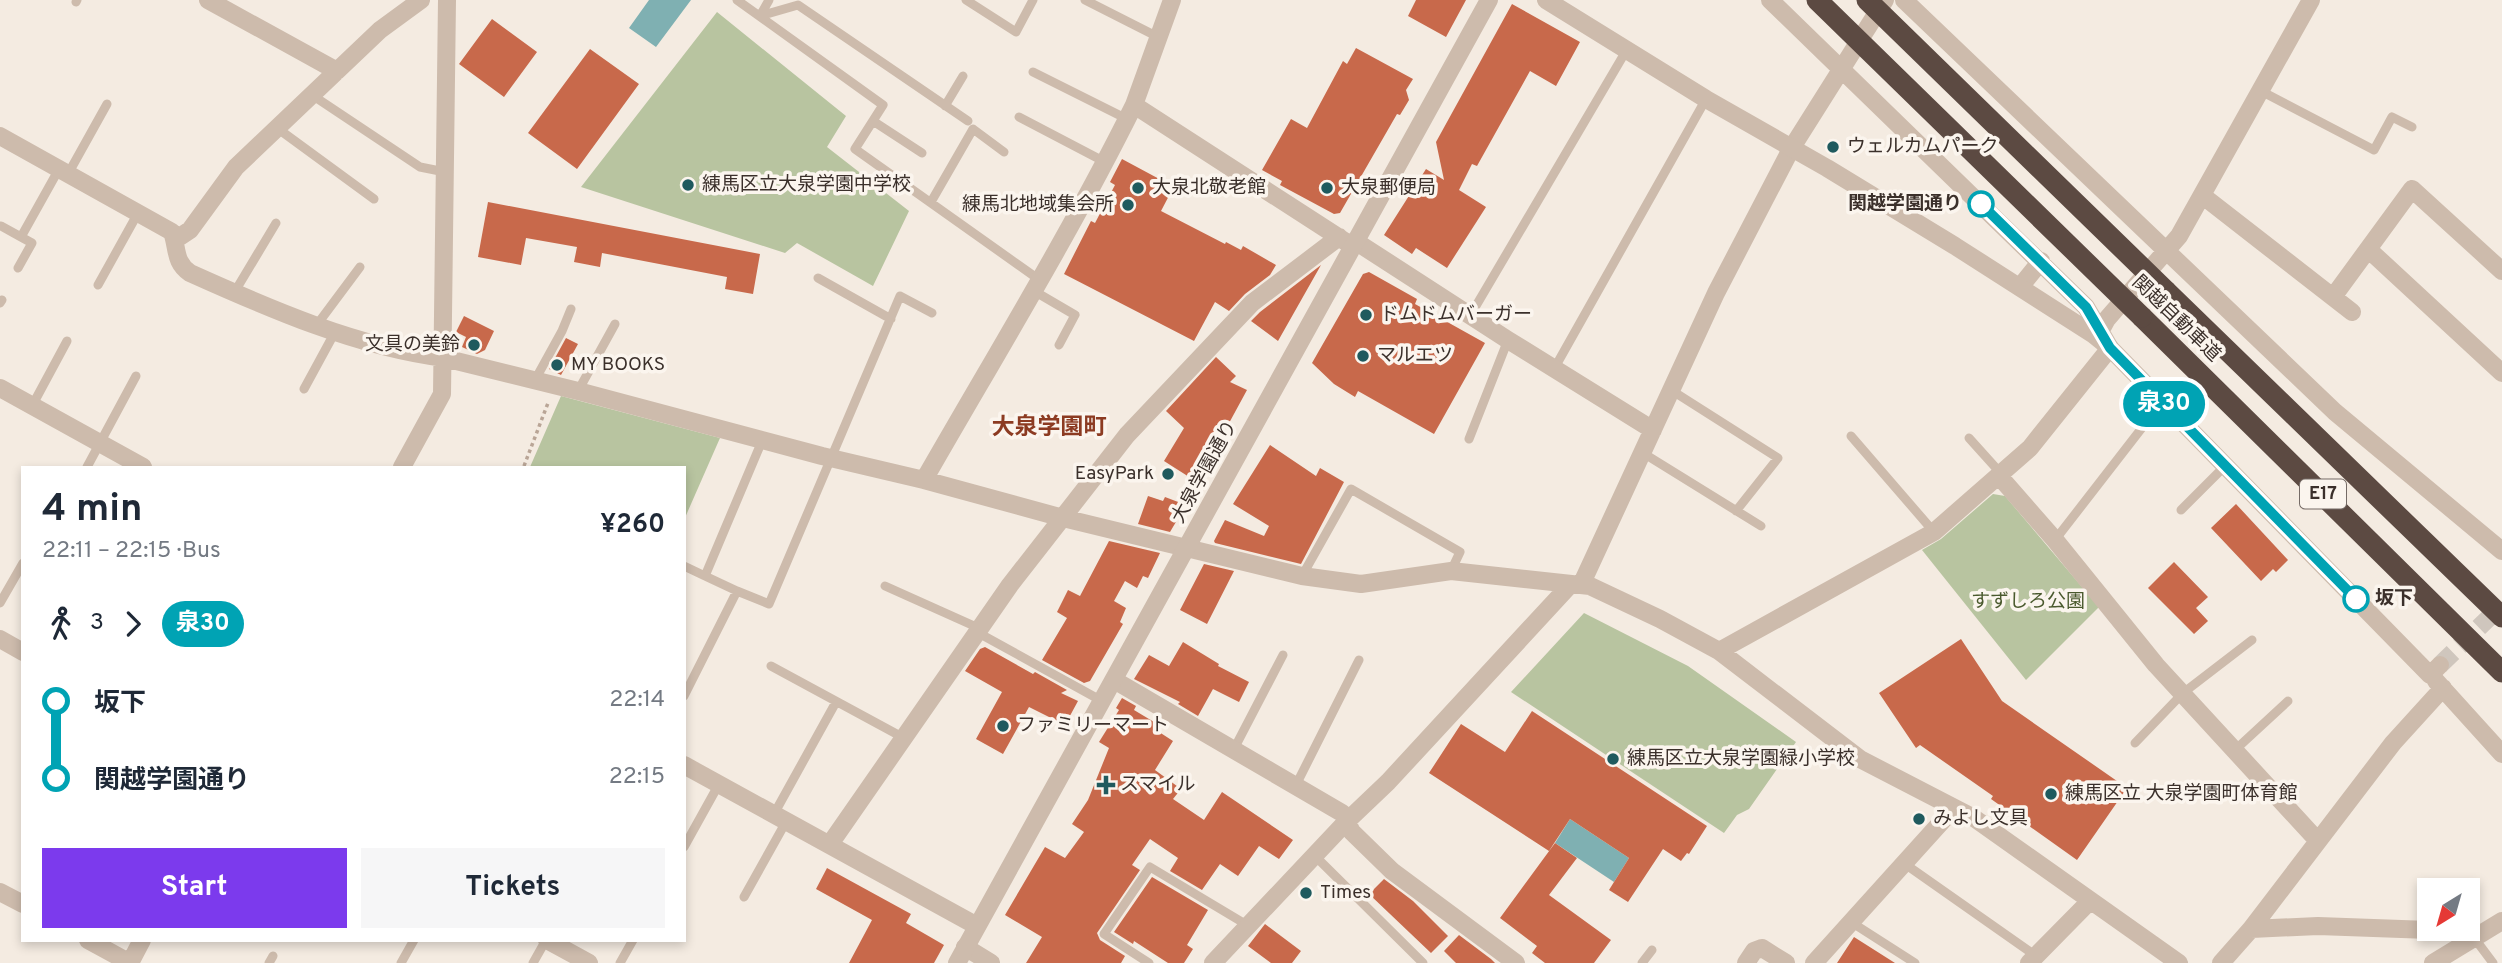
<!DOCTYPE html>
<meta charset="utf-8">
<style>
:root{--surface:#fff;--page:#f6f6f7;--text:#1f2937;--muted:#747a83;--accent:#7c3aed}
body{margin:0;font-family:Overpass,"Noto Sans JP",sans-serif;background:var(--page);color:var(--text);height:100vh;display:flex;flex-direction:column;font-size:26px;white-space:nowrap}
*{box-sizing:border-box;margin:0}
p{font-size:23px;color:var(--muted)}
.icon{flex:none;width:38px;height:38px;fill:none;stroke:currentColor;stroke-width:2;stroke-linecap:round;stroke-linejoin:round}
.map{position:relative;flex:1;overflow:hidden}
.drawer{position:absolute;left:21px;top:466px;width:665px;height:476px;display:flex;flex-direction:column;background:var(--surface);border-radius:0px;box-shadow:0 4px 10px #0003}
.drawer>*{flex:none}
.badge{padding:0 14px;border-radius:23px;font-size:24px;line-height:46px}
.needle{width:46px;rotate:217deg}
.tools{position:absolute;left:2417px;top:878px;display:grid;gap:14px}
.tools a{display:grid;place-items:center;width:63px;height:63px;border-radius:0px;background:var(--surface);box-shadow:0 4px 10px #0003;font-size:35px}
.map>.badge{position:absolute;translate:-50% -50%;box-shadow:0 0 0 4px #fff}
.legs{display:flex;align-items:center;gap:10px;height:77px;padding:0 21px;font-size:23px}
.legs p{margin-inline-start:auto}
.summary{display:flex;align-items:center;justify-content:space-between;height:119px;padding:0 21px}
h1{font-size:38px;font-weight:700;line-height:52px}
.button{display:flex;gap:14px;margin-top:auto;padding:14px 21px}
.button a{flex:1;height:80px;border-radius:0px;background:var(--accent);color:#fff;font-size:28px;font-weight:700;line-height:80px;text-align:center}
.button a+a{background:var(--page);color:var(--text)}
ul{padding:0 21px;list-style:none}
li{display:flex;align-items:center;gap:24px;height:77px;font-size:26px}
li i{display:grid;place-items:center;width:10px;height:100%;margin:0 9px;background:currentColor}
li i::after{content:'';width:18px;height:18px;margin:-9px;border:5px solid;border-radius:50%;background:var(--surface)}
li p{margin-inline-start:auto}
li:first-child i{background:linear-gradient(#0000 50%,currentColor 0)}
li:last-child i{background:linear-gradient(currentColor 50%,#0000 0)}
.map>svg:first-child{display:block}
.green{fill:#b8c4a0}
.water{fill:#7fb0b2}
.building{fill:#c8694b}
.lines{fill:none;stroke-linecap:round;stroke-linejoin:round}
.tertiary-tunnel{stroke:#cfc6bd;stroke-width:18;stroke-dasharray:18 9;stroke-linecap:butt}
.path{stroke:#b9a596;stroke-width:3.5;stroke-dasharray:3.5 3.5;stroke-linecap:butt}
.service{stroke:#cdbbac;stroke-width:9}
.minor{stroke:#cdbbac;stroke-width:18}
.tertiary{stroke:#cdbbac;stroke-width:18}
.motorway{stroke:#5c4a42;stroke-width:21}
.motorway-bridge{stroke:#5c4a42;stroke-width:21}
.line-1-casing{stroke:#fff;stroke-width:16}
.line-1{stroke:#00a3b4;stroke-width:10}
.poi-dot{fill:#1f5a5e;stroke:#fbf5ee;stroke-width:2.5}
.stop-1-dot{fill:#fff;stroke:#00a3b4;stroke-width:3.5}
.labels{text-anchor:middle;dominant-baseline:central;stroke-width:7;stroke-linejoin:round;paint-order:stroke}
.shield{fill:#fbf5ee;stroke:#756b66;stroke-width:2}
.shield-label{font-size:18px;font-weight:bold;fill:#3b302b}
.poi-label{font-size:19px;fill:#3b302b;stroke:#fbf5ee;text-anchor:start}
.stop-label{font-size:19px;font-weight:bold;fill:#3b302b;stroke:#fbf5ee;text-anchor:end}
.street-label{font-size:19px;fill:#3b302b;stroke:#fbf5ee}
.park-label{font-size:19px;fill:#4a5a2e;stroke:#fbf5ee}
.quarter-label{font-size:23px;font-weight:bold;fill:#8c3b22;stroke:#fbf5ee}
</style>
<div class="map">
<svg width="2502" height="963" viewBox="0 0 2502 963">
<rect width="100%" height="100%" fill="#f4ebe1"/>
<path class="green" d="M717,12l129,104 -19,31 82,64 -36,75 -76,-43 -12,10 -204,-66z
M561,396l159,42 -36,82v-53h-154z
M1993,494l12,2 94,111 -73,73 -104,-130 19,-11z
M1584,613l104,53 108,76 -47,67 -12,6 -13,18 -213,-141z"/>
<path class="water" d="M649,0h42l-35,47 -27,-19z
M1570,819l59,39 -15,24 -59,-39z"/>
<path class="building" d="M1416,0h50l-20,37 -38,-21z
M1512,4l68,38 -24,44 -26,-15 -53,95 -5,-2 -13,26 27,17 -39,61 -31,-20 -4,6 -28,-19 42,-66 18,11 -8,-38z
M492,19l45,33 -33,45 -45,-33z
M1356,48l57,31 -7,11 3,10 -9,15 -3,-1 -57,99 -6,1 -54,-29 2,-4 -20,-11 29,-51 16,9 36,-67 4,3z
M590,49l49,35 -62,85 -49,-36z
M1122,159l41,22 -1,3 10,6 -11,21 64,33 1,-2 15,8 2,-4 33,19 -6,10 -25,19 -16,17 -14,-9 -21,39 -130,-67 27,-53 4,2 20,-38 -5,-3z
M488,202l272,52 -7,40 -28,-5 2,-12 -125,-24 -2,14 -26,-5 3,-15 -51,-9 -5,27 -43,-8z
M1321,265l-43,76 -27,-20 9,-9z
M1369,272l48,27 -2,5 70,39 -51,91 -76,-43 -3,6 -21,-13 -22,-21 51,-89z
M464,316l30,15 -9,19 -8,4 -15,-7 4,-10 -10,-5z
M566,338l12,6 -17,31 -12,-6z
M1216,357l20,19 -6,6 17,8 -50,92 -33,-21 20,-33 -18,-17z
M1270,445l46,31 4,-8 24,14 -43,82 -86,-21 -1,-2 11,-21 39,16 5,-10 -36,-22z
M1148,496l15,5 2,-4 21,8 -16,27 -32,-8z
M2236,504l52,56 -12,12 -3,-3 -12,12 -50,-53z
M1109,541l51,12 -12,25 -5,-2 -6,12 -12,-7 -11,20 12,7 -6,14 3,2 -33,57 -6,2 -42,-23 25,-42 -10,-6 11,-22 12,6z
M2174,562l34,35 -12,11 12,13 -14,13 -46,-46z
M1204,564l30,7 -27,53 -27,-14z
M1961,639l41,62 125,87 -50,72 -86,-61 2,-3 -73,-51 -4,3 -37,-55z
M1183,642l36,22 -1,2 31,16 -10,20 -26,-13 -15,27 -20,-12 2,-2 -46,-23 15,-24 20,11z
M985,647l48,27 2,-2 32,18 -6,3 17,8 -13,24 -36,-18 -26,47 -27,-15 26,-47 -37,-21 15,-22z
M1122,698l14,8 -2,4 25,15 -3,5 17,11 -18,29 26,19 -8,10 31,21 18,-28 71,48 -14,19 -20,-13 -21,30 -18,-12 -18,26 -32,-19 8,-13 -28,-19 -18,26 8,5 -43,63 3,7 25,16 -4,7h-95l16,-26 -37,-22 40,-68 20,11 19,-26 -12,-8 16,-24 21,-52 -10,-6 20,-32 -3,-2z
M1532,711l175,115 -18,28 -2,-1 -6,8 -18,-12 -35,53 -19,-12 20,-32 -59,-39 -21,32 -120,-78 32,-49 44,28z
M1555,843l22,15 -28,37 62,45 -17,23h-49l-13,-10 5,-7 -37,-28z
M827,868l84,46 -5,9 38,22 -10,18h-85l23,-43 -56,-31z
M1152,877l56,33 -21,35 6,4 -9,14h-16l-34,-22 -1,3 -19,-12z
M1384,879l29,22 35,35 -17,17 -62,-59z
M1265,924l36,27 -9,12h-21l-23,-17z
M1459,935l32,24 4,4h-39l-12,-12z
M1854,937l41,26h-58z"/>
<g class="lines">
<path class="tertiary-tunnel" d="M2440,665l62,-60"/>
<path class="path" d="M524,466l24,-63"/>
<path class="service" d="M737,0l146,105 -28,44 186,132
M966,0l50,32 17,-32
M1085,0l75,38
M76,2l1,-2
M760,16l38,-11 170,116
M760,16l9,-16
M1033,72l94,47
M2259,90l115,60 18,-33 20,10
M312,95l108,72 25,5
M945,106l18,-30
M1019,117l86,45
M873,121l49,32
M277,128l97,71
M68,174l39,-70
M931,202l42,-73 31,23
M1,226l20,11
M18,268l14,-25 -11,-6 38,-68
M818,278l73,41
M98,285l40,-72
M1034,291l41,24 -16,30
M234,293l42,-70
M0,303l2,-3
M1470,316l156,-265
M316,326l44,-59
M1554,369l152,-270
M535,380l27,-49 9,-22
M304,389l31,-57
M1671,390l107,68 -42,53
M578,391l37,-67
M32,406l35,-65
M1851,436l83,96
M1969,438l27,30 3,8
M1469,439l39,-99
M1643,453l118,73
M87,467l49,-91
M2181,510l44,-44
M2055,540l107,-138
M684,566l21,10
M1302,576l49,-87 109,63 -9,19
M885,586l87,39 12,11 118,65
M737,591l32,13 131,-308 32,17
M0,603l23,-40
M771,666l133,72
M684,696l53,-105 -32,-15 57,-135
M2135,743l48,-50 69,-53
M1234,749l49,-94
M2235,750l53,-49
M1296,785l63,-125
M774,814l62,-112
M684,847l35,-63
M1314,855l109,108
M1905,864l131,92
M744,897l43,-77
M1851,922l64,41
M2475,939l18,24
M269,963l4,-7
M401,963l13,-23
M533,963l13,-23
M620,963l13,-23
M1149,963l-45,-29 46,-67 97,58
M1642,963l10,-13"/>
<path class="minor" d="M208,0l129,71
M1172,0l-38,105 212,137
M1904,0l431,412 167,139
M0,136l172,96c6,17 2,30 18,41 80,36 167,74 254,85l134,33 244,65 102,24 139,38 239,58 59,8 90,-13 139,15 70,33 59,32 141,108 114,59 205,145
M2203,196l149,116
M175,240l15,-10 46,-63 144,-137 41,-30
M1355,241l153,99 145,90
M2369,250l133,123
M2020,287l21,-26
M2333,297l79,-108 90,82
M2101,330l6,-11 72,-83 132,-236
M0,388l143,79
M402,467l40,-73 5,-394
M1999,476l56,64 101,125 161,175
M924,480c71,-124 146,-246 210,-375
M1582,583l134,-290 75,-144 94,-149
M0,639l23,13
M1719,651l215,-119 96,-84 80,-100 -24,-41 -316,-307
M1114,680l228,133 10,19 40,39 124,92
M2436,681l66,73
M684,765l293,161
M830,844l180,-259 117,-150 125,-132 87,-66
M0,892l23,12
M2251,929l67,-3 139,5 18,8
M88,940l42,23
M547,940l42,23
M965,947l26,16
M130,963l12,-23
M1213,963l133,-141 42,-40 182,-197
M1746,963l8,-12 8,-3 24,15
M1814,963l140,-155
M2029,963l61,-62
M2221,963l30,-34 142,-186 50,-55
M2433,963l69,-42"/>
<path class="tertiary" d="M1546,0l160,99 121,69 128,78 139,89 16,13 320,327 10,-10
M957,963l532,-963"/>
<path class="motorway" d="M2166,291l336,326
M2142,317l360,355"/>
<path class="motorway-bridge" d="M1817,0l325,317
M1867,0l299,291"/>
</g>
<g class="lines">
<g class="line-1-casing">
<path id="line-1" d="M1981,204l105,103 24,41 246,251"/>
</g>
<use href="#line-1" class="line-1"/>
</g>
<g class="poi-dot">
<circle cx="1833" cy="147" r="7"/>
<circle cx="688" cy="185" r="7"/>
<circle cx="1138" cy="188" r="7"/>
<circle cx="1327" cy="188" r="7"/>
<circle cx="1128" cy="205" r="7"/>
<circle cx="1366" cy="315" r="7"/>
<circle cx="474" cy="345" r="7"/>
<circle cx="1363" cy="356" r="7"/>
<circle cx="557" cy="365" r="7"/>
<circle cx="1168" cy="474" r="7"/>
<circle cx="1003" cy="726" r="7"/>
<circle cx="1613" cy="759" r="7"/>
<path d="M1102.5 774.5h7v7h7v7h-7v7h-7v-7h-7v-7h7z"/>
<circle cx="2051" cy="794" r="7"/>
<circle cx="1919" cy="819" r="7"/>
<circle cx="1306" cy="893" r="7"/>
</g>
<g class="stop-1-dot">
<circle cx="1981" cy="204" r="12"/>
<circle cx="2356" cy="599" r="12"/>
</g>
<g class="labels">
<rect class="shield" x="2300" y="479.5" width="46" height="29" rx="5"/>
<g class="shield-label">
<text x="2323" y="494">E17</text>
</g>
<g class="poi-label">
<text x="1847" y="147">ウェルカムパーク</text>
<text x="702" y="185">練馬区立大泉学園中学校</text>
<text x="1152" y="188">大泉北敬老館</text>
<text x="1341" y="188">大泉郵便局</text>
<text x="1114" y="205" text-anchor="end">練馬北地域集会所</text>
<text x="1380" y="315">ドムドムバーガー</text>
<text x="460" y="345" text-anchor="end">文具の美鈴</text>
<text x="1377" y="356">マルエツ</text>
<text x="571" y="365">MY BOOKS</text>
<text x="1154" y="474" text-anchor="end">EasyPark</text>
<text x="1017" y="726">ファミリーマート</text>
<text x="1627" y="759">練馬区立大泉学園緑小学校</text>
<text x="1120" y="785">スマイル</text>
<text x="2065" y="794">練馬区立 大泉学園町体育館</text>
<text x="1933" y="819">みよし文具</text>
<text x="1320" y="893">Times</text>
</g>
<g class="stop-label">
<text x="1962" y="204">関越学園通り</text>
<text x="2375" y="599" text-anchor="start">坂下</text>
</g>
<g class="street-label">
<text transform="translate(2176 319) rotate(44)">関越自動車道</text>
<text transform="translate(1205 472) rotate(-61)">大泉学園通り</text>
</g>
<g class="park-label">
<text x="2028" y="602">すずしろ公園</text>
</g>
<g class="quarter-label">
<text x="1049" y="428">大泉学園町</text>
</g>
</g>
</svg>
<div class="tools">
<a><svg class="needle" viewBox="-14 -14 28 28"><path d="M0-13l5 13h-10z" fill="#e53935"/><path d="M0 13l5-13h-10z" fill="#747a83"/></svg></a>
</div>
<b class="badge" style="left:2164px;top:404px;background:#00a3b4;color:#fff">泉30</b>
<section class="drawer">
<div class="summary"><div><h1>4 min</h1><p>22:11 – 22:15 · Bus</p></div><b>¥260</b></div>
<div class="legs"><svg class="icon" aria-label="walk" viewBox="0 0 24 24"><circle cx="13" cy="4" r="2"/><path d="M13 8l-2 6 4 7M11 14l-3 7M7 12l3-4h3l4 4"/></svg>3<svg class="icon" aria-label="forward" viewBox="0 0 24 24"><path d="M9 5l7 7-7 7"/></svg><b class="badge" style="background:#00a3b4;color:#fff">泉30</b></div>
<ul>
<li><i style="color:#00a3b4"></i><b>坂下</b><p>22:14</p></li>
<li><i style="color:#00a3b4"></i><b>関越学園通り</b><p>22:15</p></li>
</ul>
<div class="button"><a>Start</a><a>Tickets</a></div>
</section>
</div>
